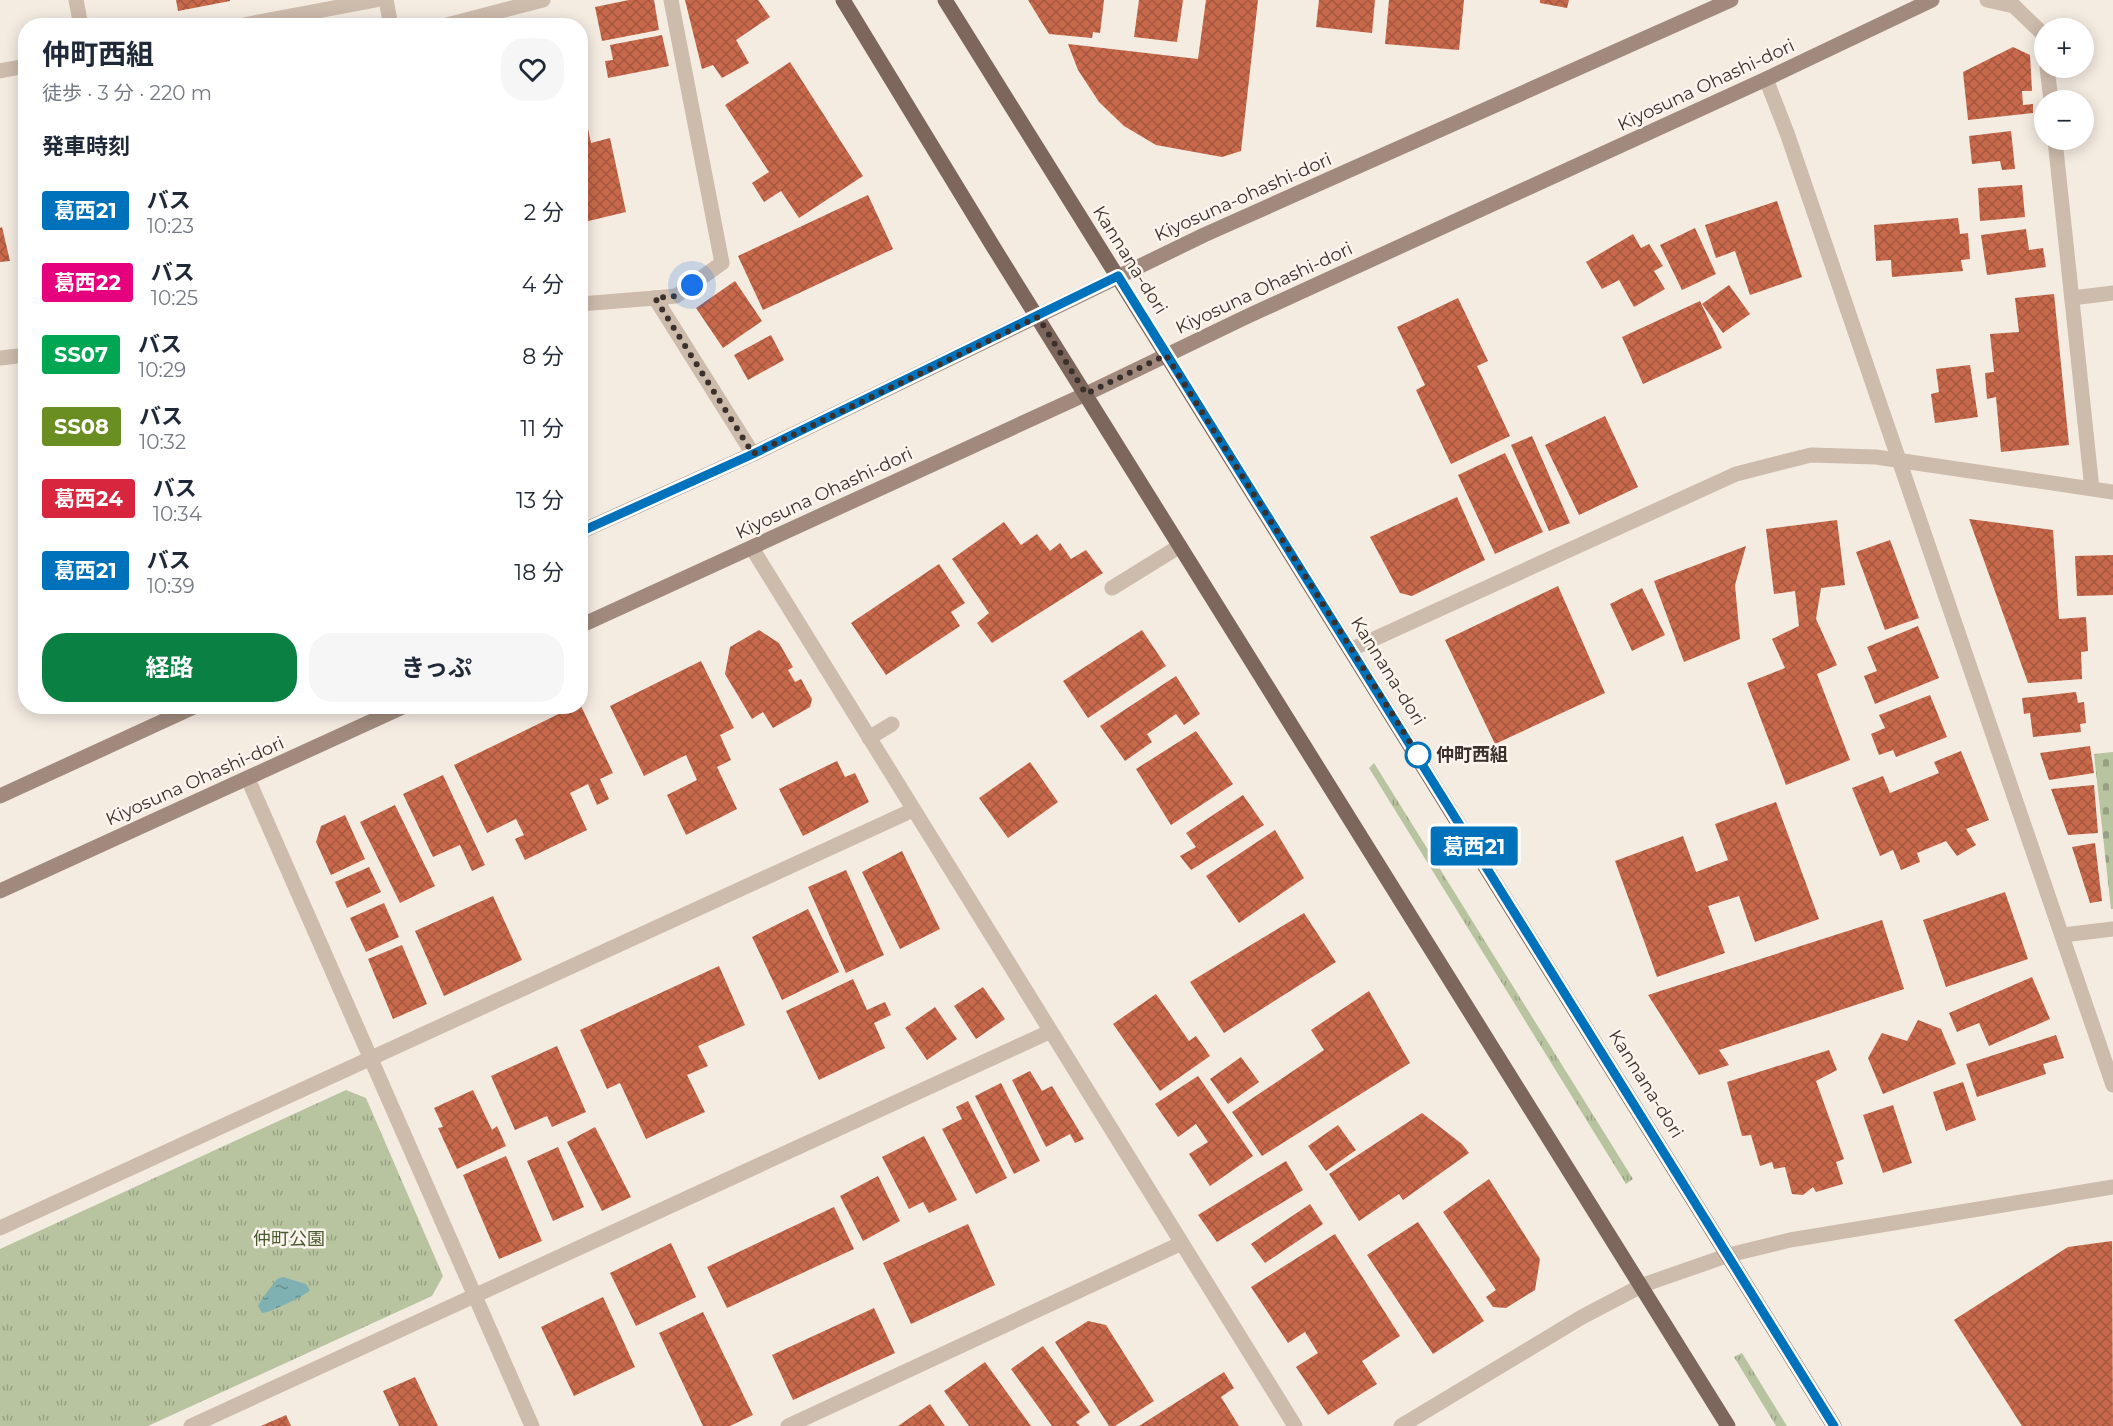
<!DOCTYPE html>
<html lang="ja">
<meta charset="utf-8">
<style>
:root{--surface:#fff;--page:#f6f6f7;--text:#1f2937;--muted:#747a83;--accent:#0b8043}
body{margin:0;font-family:Montserrat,"Noto Sans JP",sans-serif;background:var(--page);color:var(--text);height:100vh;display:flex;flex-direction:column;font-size:22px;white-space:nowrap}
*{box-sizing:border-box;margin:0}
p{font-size:20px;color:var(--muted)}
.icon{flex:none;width:33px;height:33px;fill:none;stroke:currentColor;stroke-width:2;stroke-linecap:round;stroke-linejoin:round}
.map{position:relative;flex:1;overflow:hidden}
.drawer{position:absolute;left:18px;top:18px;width:570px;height:696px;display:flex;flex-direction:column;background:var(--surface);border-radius:24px;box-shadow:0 3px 15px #0003}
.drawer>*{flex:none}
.badge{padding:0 12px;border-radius:4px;font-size:21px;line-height:39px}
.tools{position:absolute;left:2034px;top:18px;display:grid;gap:12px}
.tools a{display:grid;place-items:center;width:60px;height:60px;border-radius:50%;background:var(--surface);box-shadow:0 3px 15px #0003;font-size:30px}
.you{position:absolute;width:30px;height:30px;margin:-15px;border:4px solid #fff;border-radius:50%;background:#1a73e8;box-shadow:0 0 0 9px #1a73e833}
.map>.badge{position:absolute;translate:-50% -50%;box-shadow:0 0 0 3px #fff}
h2{padding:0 24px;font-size:22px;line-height:54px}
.round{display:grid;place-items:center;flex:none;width:63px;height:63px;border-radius:24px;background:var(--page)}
.summary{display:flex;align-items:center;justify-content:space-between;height:102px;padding:0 24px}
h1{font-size:28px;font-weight:700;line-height:45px}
.primary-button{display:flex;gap:12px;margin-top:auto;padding:12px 24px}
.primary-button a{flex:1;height:69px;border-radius:24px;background:var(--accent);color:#fff;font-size:24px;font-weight:700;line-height:69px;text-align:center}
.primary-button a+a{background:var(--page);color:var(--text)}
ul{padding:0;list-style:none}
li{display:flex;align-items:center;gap:18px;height:72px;padding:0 24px}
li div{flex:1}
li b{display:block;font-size:22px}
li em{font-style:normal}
li .badge{min-width:66px;font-weight:700;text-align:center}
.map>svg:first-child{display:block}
.grass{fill:url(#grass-tufts)}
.cemetery{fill:url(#cemetery-stones)}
.water{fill:url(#water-ripples)}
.building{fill:url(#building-cross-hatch)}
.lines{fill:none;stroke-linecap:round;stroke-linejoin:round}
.service{stroke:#cdbbac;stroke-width:15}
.minor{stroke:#cdbbac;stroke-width:15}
.tertiary{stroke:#cdbbac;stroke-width:15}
.secondary{stroke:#a18a7d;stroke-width:15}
.primary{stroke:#7d675c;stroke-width:15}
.line-casing{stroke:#fff;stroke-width:14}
.line{stroke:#0072bc;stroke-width:9}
.walk{stroke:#3b302b;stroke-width:6;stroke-dasharray:0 10.8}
.stop-dot{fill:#fff;stroke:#0072bc;stroke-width:3}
.labels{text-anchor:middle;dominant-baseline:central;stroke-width:5;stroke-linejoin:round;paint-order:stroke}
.street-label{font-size:18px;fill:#3b302b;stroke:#fbf5ee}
.stop-label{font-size:18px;font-weight:bold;fill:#3b302b;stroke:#fbf5ee;text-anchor:start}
.park-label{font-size:18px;fill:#4a5a2e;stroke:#fbf5ee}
</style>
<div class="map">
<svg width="2113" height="1426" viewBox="0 0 2113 1426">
<defs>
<pattern id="grass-tufts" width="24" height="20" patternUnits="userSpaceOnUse" patternTransform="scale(1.5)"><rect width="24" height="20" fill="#b8c4a0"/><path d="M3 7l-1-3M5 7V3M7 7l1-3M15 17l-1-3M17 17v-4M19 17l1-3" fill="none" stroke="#97a083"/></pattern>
<pattern id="cemetery-stones" width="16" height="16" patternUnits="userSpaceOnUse" patternTransform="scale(1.5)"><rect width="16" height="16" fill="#b8c4a0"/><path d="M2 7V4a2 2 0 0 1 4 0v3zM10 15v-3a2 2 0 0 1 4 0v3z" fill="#97a083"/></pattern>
<pattern id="water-ripples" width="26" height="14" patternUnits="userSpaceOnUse" patternTransform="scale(1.5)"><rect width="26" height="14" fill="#7fb0b2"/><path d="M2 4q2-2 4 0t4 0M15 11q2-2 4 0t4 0" fill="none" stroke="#699091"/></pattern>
<pattern id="building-cross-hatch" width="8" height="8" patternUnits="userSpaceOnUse" patternTransform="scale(1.5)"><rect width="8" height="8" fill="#c8694b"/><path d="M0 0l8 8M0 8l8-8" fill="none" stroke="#a4573f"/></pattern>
</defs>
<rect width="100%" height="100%" fill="#f4ebe1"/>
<path class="grass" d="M1374,763l259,416 -7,5 -257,-416z
M346,1090l20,8 77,178 -11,20 -284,130h-148v-177z
M1742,1353l45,73h-11l-42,-69z"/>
<path class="cemetery" d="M2113,752v157h-2l-17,-155z"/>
<path class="water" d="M283,1277l23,7 4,6c-5,6 -41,23 -48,23l-4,-7c3,-7 14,-20 19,-27z"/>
<path class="building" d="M176,0h54v1l-52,10z
M629,0h25l5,30 -57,11 -7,-34z
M685,0h73l12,17 -34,23 13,23 -27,15 -9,-13 -11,4z
M1028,0h76l-4,33 -7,-1 -1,6 -43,-4z
M1139,0h44l-6,42 -43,-5z
M1206,0h52l-17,151 -19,6 -66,-12 -32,-19 -25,-24 -21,-32 -10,-26 130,15z
M1319,0h56l-3,33 -56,-6z
M1389,0h75l-5,50 -74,-6z
M1540,0h29l-2,8 -27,-5z
M662,35l7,31 -61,12 -3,-17 8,-1 -3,-15z
M2013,47l17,8 2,36h-10l1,14 10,-1v9l-65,7 -5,-48z
M790,62l73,114 -64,42 -18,-27 -17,11 -12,-19 17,-11 -44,-67z
M588,129l3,14 19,-5 16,74 -46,11v-92z
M2011,131l4,38 -13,1 -2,-9 -28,3 -3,-28z
M2022,185l3,32 -45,4 -2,-33z
M868,195l25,54 -130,61 -25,-54z
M1777,201l25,76 -52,18 -15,-44 -19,7 -11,-33z
M1958,218l2,16 8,-1 2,26 -9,1 2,11 -71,6 -1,-17 -15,1 -2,-36z
M2,227l8,34 -10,1v-34z
M1695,228l21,46 -34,16 -22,-45z
M2026,229l3,21 14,-2 3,19 -59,8 -6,-40z
M1633,234l8,14 8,-4 14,22 -9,5 11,18 -31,18 -15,-27 -17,9 -16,-27z
M735,281l27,40 -39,27 -27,-40z
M1729,285l21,29 -27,19 -21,-29z
M2054,294l15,151 -68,7 -5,-55 -9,2 -2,-26 9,-1 -4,-38 29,-2 -4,-34z
M1458,298l30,63 -11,5 33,70 -59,28 -35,-74 9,-5 -28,-58z
M1700,301l22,47 -79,36 -21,-47z
M771,335l13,25 -36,20 -14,-25z
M1970,365l8,52 -43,6 -4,-29 8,-2 -3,-23z
M1605,416l33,71 -59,28 -34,-70z
M1532,436l38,87 -21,8 -38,-86z
M1505,453l38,79 -48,22 -37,-79z
M1457,497l28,63 -73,36 -12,-3 -30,-56z
M1969,519l84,11 6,89 27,-2 2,34 -7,1 1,27 -54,4z
M1837,520l8,65 -24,3 -5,31 21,46 -20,9 33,86 -64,25 -39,-102 38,-15 -13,-29 27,-13 -4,-35 -21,3 -8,-65z
M1004,522l17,23 16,-11 13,17 10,-8 11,16 15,-9 17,23 -111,70 -15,-20 12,-10 -37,-54z
M1890,540l29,78 -34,12 -29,-78z
M1746,546l-11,39 5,54 -56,23 -30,-81z
M2113,555v40l-36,1 -2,-40z
M939,564l26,39 -14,9 9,14 -74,49 -35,-52z
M1558,586l47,107 -110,51 -50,-104z
M1642,588l23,47 -33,16 -22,-47z
M1918,626l21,52 -64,26 -11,-28 13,-5 -10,-24z
M759,630l20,13 14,24 -5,3 7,12 6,-3 11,20 -2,8 -37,21 -10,-16 -11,7 -27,-45 5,-27z
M1142,630l24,36 -78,52 -25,-37z
M701,661l33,67 -14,7 11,25 -14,7 20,42 -51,26 -19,-40 30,-15 -11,-25 -42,21 -34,-70z
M1176,676l24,38 -16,11 -8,-11 -29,20 5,8 -27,19 -25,-35z
M2076,692l2,11 6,-1 2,21 -6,1 1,8 -48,5 -3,-24 -6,1 -2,-16z
M1930,695l17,42 -51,20 -3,-7 -14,5 -8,-21 14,-6 -6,-13z
M575,706h6l32,67 -13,6 9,20 -12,6 -9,-21 -18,9 17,37 -62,30 -10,-21 9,-4 -8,-16 -29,14 -33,-68z
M1196,731l37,53 -62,41 -35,-56z
M2090,746l4,27 -45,7 -9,-27z
M1961,751l28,69 -23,9 10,16 -19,11 -11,-15 -29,12 3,9 -19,8 -8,-20 -13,6 -28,-68 31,-12 7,17 49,-20 -5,-11z
M837,761l8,16 10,-4 14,29 -66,34 -24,-47z
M1030,762l28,40 -50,36 -29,-40z
M443,775l42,90 -13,6 -12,-26 -27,12 -30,-63z
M2094,785l4,48 -30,2 -17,-46z
M1243,795l21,30 -73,45 -11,-14 16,-9 -10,-14z
M1776,802l43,117 -64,23 -16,-46 -31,10 17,47 -68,24 -42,-116 68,-25 13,36 32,-12 -13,-36z
M395,805l40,81 -35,17 -40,-81z
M345,815l20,44 -34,16 -15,-33 5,-16z
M1275,830l29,48 -65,45 -33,-47z
M2095,843l7,58 -12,2 -18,-56z
M902,851l38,78 -40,20 -38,-77z
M369,867l12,25 -34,16 -12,-26z
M846,870l38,85 -38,18 -38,-86z
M2005,892l23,67 -82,28 -23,-67z
M493,896l29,64 -78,36 -29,-65z
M384,903l15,34 -33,15 -16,-34z
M808,909l31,63 -57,28 -30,-63z
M1304,913l32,49 -112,71 -34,-51z
M1882,920l22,69 -185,61 10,15 -30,10 -51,-80z
M402,945l25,59 -34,15 -25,-60z
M719,966l26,59 -47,21 10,20 -21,9 18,37 -59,27 -26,-56 -13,6 -27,-59z
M2032,977l18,42 -61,27 -10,-23 -22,9 -8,-19z
M853,979l14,31 18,-8 6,13 -17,8 11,25 -66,32 -33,-69z
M983,987l22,32 -29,20 -22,-33z
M1369,991l41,72 -148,93 -30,-44 92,-62 -13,-20z
M1156,994l33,47 7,-5 14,20 -50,35 -47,-67z
M935,1007l22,32 -30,21 -22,-32z
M1918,1020l23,9 15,35 -73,30 -15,-36 14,-25 25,8z
M2056,1035l8,23 -21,6 3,10 -69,23 -11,-33z
M557,1046l29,66 -34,15 -5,-11 -32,14 -24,-54z
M1829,1050l8,20 -21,11 28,78 -8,3 7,22 -27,8 -3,-5 -10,8 -11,-1 -7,-27 -11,2 -2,-7 -12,4 -9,-31 -9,1 -15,-54z
M1241,1057l18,25 -31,22 -18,-25z
M1030,1071l12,20 10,-5 32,53 -9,4 -5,-9 -24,13 -34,-67z
M1198,1076l55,80 -43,30 -21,-32 19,-12 -12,-18 -18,13 -23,-33z
M1963,1082l13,38 -30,11 -13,-39z
M1001,1083l39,78 -26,13 -39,-78z
M473,1090l19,40 5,-4 9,20 -49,23 -19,-41 5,-1 -9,-19z
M968,1101l39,77 -31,16 -34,-65 20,-10 -6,-12z
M1893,1105l19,58 -29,10 -20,-58z
M1422,1113l40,31 7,9 -66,47 -4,-6 -40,27 -30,-47z
M1338,1125l18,25 -30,21 -18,-25z
M595,1127l36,70 -29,14 -35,-69z
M924,1136l33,64 -28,13 -6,-11 -14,7 -27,-52z
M558,1147l26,60 -31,14 -26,-60z
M506,1156l36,85 -43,18 -36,-84z
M1286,1161l17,29 -86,52 -19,-27z
M878,1176l22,45 -37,20 -23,-45z
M1489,1179l51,80 -5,31 -29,18 -13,-1 -7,-10 10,-7 -53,-78z
M1310,1204l13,20 -58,39 -14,-19z
M834,1207l20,42 -127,59 -20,-41z
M1418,1222l66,99 -51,33 -66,-99z
M968,1224l27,61 -84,39 -28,-61z
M1335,1234l65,102 -38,25 15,23 -49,31 -32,-48 22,-14 -13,-21 -17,11 -37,-56z
M2112,1241l1,185h-91l-68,-106 114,-73z
M671,1243l25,54 -60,29 -26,-53z
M603,1297l32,70 -61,29 -33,-69z
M874,1308l21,45 -102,47 -21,-45z
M703,1312l50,103 -23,11h-27l-44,-93z
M1088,1321l18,4 48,76 -39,25h-6l-54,-84z
M1043,1346l47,66 -14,10 4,4h-28l-41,-57z
M985,1362l46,64h-62l-25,-35z
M1224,1372l10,16 -13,9 18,29h-100z
M415,1377l23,49h-39l-16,-35z
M930,1404l15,22h-47z
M286,1415l5,11h-30z"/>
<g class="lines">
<path class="service" d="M655,298l21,-2 46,-33 -51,-263
M2072,298l41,-5
M1112,588l68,-42
M869,738l23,-14
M2063,935l50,-6"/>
<path class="minor" d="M76,0l5,26
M386,0l5,26
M1987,0l27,6 30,29v7
M238,26l138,-26
M443,26l100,-26
M2047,68l4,32
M0,71l26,-5
M2055,140l37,349
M655,298l98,156
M752,548l543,878
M1352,649l384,-175 75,-19 65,2 237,35
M248,779l284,647
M0,1228l913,-418
M191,1426l858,-394
M788,1426l394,-183"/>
<path class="tertiary" d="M1766,79l21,54 326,952
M580,304l75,-6
M0,358l26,-3
M1401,1426l181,-109 61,-32 86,-30 61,-15 323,-53"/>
<path class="secondary" d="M580,532l173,-78 451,-219 527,-235
M580,626l506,-232 162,-78 518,-237 166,-79
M0,796l196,-90
M0,891l405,-185"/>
<path class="primary" d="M843,0l151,248 734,1178
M945,0l889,1426"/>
</g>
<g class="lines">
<g class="line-casing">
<path id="line" d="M580,532l173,-78 365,-178 716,1150"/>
</g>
<use href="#line" class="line"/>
<path class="walk" d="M692,285l-16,11 -21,2 98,156 285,-137 48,77 80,-39 252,400"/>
</g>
<circle class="stop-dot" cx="1418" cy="755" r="12"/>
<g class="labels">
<g class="street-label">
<text transform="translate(1706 85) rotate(-25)">Kiyosuna Ohashi-dori</text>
<text transform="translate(1243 197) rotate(-24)">Kiyosuna-ohashi-dori</text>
<text transform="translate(1130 260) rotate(58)">Kannana-dori</text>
<text transform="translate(1264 288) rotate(-25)">Kiyosuna Ohashi-dori</text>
<text transform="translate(824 493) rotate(-25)">Kiyosuna Ohashi-dori</text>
<text transform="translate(1388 671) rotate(58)">Kannana-dori</text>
<text transform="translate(195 781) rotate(-24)">Kiyosuna Ohashi-dori</text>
<text transform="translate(1646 1084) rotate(58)">Kannana-dori</text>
</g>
<g class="stop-label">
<text x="1436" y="755">仲町西組</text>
</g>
<g class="park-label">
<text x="289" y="1239">仲町公園</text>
</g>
</g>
</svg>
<div class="tools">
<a>+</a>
<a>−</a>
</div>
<div class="you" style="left:692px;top:285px"></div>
<b class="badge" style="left:1474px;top:846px;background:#0072bc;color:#fff">葛西21</b>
<section class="drawer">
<div class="summary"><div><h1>仲町西組</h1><p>徒歩 · 3 分 · 220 m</p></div><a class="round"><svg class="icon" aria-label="heart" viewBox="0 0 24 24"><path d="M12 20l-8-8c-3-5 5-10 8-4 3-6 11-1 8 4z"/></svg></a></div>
<h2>発車時刻</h2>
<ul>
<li><span class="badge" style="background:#0072bc;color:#fff">葛西21</span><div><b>バス</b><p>10:23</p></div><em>2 分</em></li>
<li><span class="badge" style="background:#e6007e;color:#fff">葛西22</span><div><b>バス</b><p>10:25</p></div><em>4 分</em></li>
<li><span class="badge" style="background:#00a651;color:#fff">SS07</span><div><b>バス</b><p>10:29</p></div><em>8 分</em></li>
<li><span class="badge" style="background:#6b8e23;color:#fff">SS08</span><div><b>バス</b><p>10:32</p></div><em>11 分</em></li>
<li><span class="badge" style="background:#d7263d;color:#fff">葛西24</span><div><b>バス</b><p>10:34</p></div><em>13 分</em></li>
<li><span class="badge" style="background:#0072bc;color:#fff">葛西21</span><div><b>バス</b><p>10:39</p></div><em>18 分</em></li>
</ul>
<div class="primary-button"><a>経路</a><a>きっぷ</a></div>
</section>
</div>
